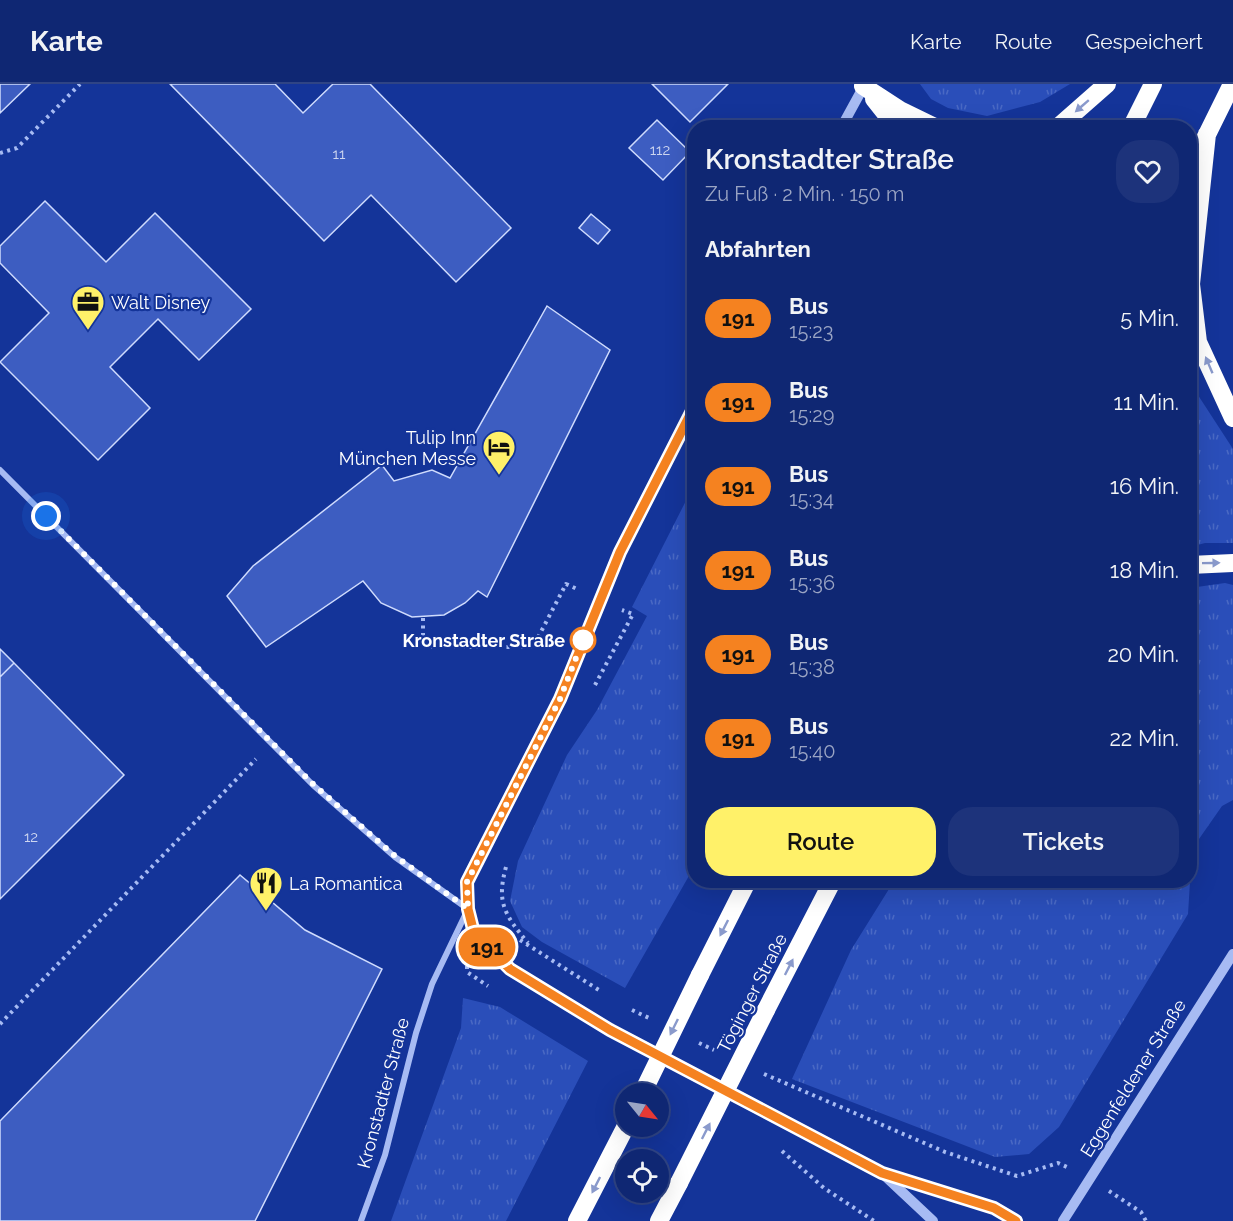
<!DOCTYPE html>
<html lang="de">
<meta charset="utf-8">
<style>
:root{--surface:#0f2773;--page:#1d337b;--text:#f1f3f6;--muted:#9ba5c4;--line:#2f4485;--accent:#fff169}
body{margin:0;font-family:Raleway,sans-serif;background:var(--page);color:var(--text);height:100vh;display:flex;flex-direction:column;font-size:22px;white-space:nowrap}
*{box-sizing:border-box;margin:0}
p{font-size:20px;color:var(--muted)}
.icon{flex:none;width:33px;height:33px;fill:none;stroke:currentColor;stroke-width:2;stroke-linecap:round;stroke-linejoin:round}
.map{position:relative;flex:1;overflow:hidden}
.side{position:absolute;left:687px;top:36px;width:510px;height:768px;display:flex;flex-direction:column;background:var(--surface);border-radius:24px;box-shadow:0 6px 24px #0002,0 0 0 2px var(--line)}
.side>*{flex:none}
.badge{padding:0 12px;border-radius:20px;font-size:21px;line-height:39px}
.needle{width:39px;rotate:120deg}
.controls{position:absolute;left:615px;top:999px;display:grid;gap:12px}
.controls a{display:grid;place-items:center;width:54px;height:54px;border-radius:50%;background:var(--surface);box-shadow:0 6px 24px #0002,0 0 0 2px var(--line);font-size:30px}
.you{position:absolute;width:30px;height:30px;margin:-15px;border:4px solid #fff;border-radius:50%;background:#1a73e8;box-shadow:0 0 0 9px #1a73e833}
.map>.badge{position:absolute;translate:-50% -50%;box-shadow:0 0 0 3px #fff}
h2{padding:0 18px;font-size:22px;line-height:54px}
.round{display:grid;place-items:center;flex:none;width:63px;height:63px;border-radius:24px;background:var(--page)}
.overview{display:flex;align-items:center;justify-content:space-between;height:102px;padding:0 18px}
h1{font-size:28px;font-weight:600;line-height:45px}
.action{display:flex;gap:12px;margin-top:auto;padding:12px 18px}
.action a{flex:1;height:69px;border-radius:24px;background:var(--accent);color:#111;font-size:24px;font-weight:600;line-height:69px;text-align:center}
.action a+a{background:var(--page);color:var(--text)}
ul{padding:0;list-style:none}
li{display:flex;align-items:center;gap:18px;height:84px;padding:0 18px}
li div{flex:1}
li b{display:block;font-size:22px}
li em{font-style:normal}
li .badge{min-width:66px;font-weight:700;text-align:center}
header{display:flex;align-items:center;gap:36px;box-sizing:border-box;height:84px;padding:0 30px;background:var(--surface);border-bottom:2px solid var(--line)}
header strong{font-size:28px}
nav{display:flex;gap:33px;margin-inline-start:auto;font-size:21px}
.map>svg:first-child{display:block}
.grass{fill:url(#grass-tufts)}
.building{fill:#3d5dc1;stroke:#cfdbfd;stroke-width:1.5}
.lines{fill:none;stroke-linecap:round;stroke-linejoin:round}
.path{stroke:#a7bbf3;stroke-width:4;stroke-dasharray:3 4.5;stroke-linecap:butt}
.minor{stroke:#a7bbf3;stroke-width:6}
.tertiary{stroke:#a7bbf3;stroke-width:10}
.motorway{stroke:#fff;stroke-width:18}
.motorway-bridge{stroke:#fff;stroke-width:18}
.oneway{fill:#8a9acc}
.line-casing{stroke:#fff;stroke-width:14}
.line{stroke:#f58220;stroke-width:9}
.walk{stroke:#fff;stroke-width:6;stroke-dasharray:0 10.8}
.stop-dot{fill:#fff;stroke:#f58220;stroke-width:3}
.labels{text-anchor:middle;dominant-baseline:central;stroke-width:4.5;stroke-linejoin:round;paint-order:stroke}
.number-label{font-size:15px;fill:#ced6f0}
.poi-label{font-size:18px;fill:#fff;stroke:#143499;text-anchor:start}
.stop-label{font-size:18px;font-weight:bold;fill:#fff;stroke:#143499;text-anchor:end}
.street-label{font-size:18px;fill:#fff;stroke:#143499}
</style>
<header>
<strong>Karte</strong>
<nav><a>Karte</a><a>Route</a><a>Gespeichert</a></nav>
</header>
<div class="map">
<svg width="1233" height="1137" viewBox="0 0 1233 1137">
<defs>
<pattern id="grass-tufts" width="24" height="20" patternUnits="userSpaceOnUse" patternTransform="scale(1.5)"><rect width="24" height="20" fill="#2a4eb9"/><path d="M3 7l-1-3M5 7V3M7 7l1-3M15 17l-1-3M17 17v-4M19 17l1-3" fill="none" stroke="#4a69c4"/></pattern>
</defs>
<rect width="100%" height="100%" fill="#143499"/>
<path class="grass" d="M920,0h150l-30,18 -53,14 -39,-8 -17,-9z
M1190,291l4,14 39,60v94h-28l-15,4z
M694,401v382l-69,121 -83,-46 -20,-15 -12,-26 8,-40 49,-106 30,-45 50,-94 -15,-9z
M1225,499l8,2v215l-11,6 -30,43 -4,65 -129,213 -30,27 -34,3 -203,-78 59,-129 43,-69 296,-1v-292z
M463,914l37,9 88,54 -82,160h-115l70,-193z"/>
<path class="building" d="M0,0h30l-30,29z
M170,0h105l28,29 30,-29h37l141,144 -55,54 -85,-87 -47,46z
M652,0h76l-38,38z
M657,36l33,32 -27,28 -34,-32z
M45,117l61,61 49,-49 96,96 -52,51 -41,-41 -48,48 40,41 -52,52 -98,-98 49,-49 -49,-50v-17z
M591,130l19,16 -12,14 -19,-16z
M547,222l63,44 -123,247 -9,-6 -13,12 -21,12 -32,2 -31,-14 -18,-22 -97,66 -39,-51 26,-30 129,-101 12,16 38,-11 18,8z
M0,565l14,14 -14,14z
M14,579l110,112 -124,124v-222z
M240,791l65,55 77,39 -127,252h-255v-100z"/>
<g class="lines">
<path class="path" d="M0,69l17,-5 63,-64
M423,534v29h110l33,-63 11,5
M595,601l38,-71 -11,-4
M506,783c-10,36 -1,48 22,76
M520,856l82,52
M467,882v6l21,14
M632,926l17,8
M0,940l256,-265
M699,959l15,7
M764,990l181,78 72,24 41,-13 11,5
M782,1067l42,37 50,33
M1109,1107l32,21 5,9"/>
<path class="minor" d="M0,386l313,315 82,72 73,52 -36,75 -16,49 -31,122 -24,66"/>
<path class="tertiary" d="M841,44l24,-44
M694,323l-74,145 -60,147 -93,184 1,26 6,24 36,36 100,61 272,143 112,35 22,13
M884,1091l49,46
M1063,1137l170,-267"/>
<path class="motorway" d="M863,2l37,24 37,18
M874,15l23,29
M1057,44l50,-44
M1131,44l22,-44
M1207,50l-16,150 7,58 35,76
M1190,85l42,-85
M1190,481l43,-2
M700,891l48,-95
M766,926l67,-130
M577,1137l49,-95
M659,1137l20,-38"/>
<path class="motorway-bridge" d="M642,1010l58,-119
M679,1099l87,-173"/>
</g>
<defs><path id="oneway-solid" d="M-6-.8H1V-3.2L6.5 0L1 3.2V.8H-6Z" transform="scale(1.5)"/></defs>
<g class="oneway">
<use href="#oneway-solid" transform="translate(1082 22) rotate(139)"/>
<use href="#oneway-solid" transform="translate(1209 281) rotate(-113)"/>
<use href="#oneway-solid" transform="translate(1211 479) rotate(-1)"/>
<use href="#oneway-solid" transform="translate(724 844) rotate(117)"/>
<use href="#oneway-solid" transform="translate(789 883) rotate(-63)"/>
<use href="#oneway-solid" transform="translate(674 943) rotate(116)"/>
<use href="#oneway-solid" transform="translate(706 1047) rotate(-63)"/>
<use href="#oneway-solid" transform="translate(596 1101) rotate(117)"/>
</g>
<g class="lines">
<g class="line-casing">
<path id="line" d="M694,323l-74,145 -60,147 -93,183 1,27 6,24 36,36 100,61 272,143 112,35 22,13"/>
</g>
<use href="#line" class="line"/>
<path class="walk" d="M46,432l267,268 82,72 73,53 -1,-27 93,-183 23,-59"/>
</g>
<defs>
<g id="office-pin" transform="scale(1.725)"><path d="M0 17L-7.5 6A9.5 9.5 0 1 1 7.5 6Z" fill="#fff169" stroke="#143499"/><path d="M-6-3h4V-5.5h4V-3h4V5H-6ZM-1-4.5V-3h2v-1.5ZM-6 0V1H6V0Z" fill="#111"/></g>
<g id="hotel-pin" transform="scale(1.725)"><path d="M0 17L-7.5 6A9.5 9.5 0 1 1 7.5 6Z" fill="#fff169" stroke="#143499"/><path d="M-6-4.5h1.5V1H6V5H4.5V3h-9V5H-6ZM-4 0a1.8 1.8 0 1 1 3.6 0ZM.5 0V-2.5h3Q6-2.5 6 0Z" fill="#111"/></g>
<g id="restaurant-pin" transform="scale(1.725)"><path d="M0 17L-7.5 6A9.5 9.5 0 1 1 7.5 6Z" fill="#fff169" stroke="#143499"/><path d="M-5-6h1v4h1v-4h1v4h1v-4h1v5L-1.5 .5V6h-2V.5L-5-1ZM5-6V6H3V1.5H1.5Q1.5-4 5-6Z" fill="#111"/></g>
</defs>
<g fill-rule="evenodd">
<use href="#office-pin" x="88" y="218"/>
<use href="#hotel-pin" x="499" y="363"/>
<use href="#restaurant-pin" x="266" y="799"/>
</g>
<circle class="stop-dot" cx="583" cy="556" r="12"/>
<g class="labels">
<g class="number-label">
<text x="660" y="66">112</text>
<text x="339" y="70">11</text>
<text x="31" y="753">12</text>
</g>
<g class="poi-label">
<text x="111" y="218">Walt Disney</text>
<text x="476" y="353" text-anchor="end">Tulip Inn<tspan x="476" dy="21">München Messe</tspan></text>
<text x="289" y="799">La Romantica</text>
</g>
<g class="stop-label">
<text x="565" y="556">Kronstadter Straße</text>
</g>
<g class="street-label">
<text transform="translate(752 909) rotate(-63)">Töginger Straße</text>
<text transform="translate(1133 994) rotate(-58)">Eggenfeldener Straße</text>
<text transform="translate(383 1009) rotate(-75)">Kronstadter Straße</text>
</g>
</g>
</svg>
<div class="controls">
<a><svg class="needle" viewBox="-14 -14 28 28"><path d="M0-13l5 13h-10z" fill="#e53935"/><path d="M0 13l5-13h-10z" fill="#9ba5c4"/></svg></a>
<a><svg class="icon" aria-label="locate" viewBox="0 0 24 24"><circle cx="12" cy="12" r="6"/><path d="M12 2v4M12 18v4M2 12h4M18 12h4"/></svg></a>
</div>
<div class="you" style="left:46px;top:432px"></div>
<b class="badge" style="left:487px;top:863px;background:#f58220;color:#111">191</b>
<section class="side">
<div class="overview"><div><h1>Kronstadter Straße</h1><p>Zu Fuß · 2 Min. · 150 m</p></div><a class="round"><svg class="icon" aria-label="heart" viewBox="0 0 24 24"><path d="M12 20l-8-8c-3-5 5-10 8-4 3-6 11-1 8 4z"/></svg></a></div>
<h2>Abfahrten</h2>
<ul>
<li><span class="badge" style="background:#f58220;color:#111">191</span><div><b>Bus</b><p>15:23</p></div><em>5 Min.</em></li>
<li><span class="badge" style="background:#f58220;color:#111">191</span><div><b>Bus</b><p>15:29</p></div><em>11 Min.</em></li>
<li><span class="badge" style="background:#f58220;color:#111">191</span><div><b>Bus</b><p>15:34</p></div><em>16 Min.</em></li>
<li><span class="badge" style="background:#f58220;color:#111">191</span><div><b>Bus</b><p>15:36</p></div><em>18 Min.</em></li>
<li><span class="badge" style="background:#f58220;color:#111">191</span><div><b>Bus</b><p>15:38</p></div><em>20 Min.</em></li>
<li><span class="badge" style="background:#f58220;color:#111">191</span><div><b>Bus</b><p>15:40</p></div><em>22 Min.</em></li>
</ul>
<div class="action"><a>Route</a><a>Tickets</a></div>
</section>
</div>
